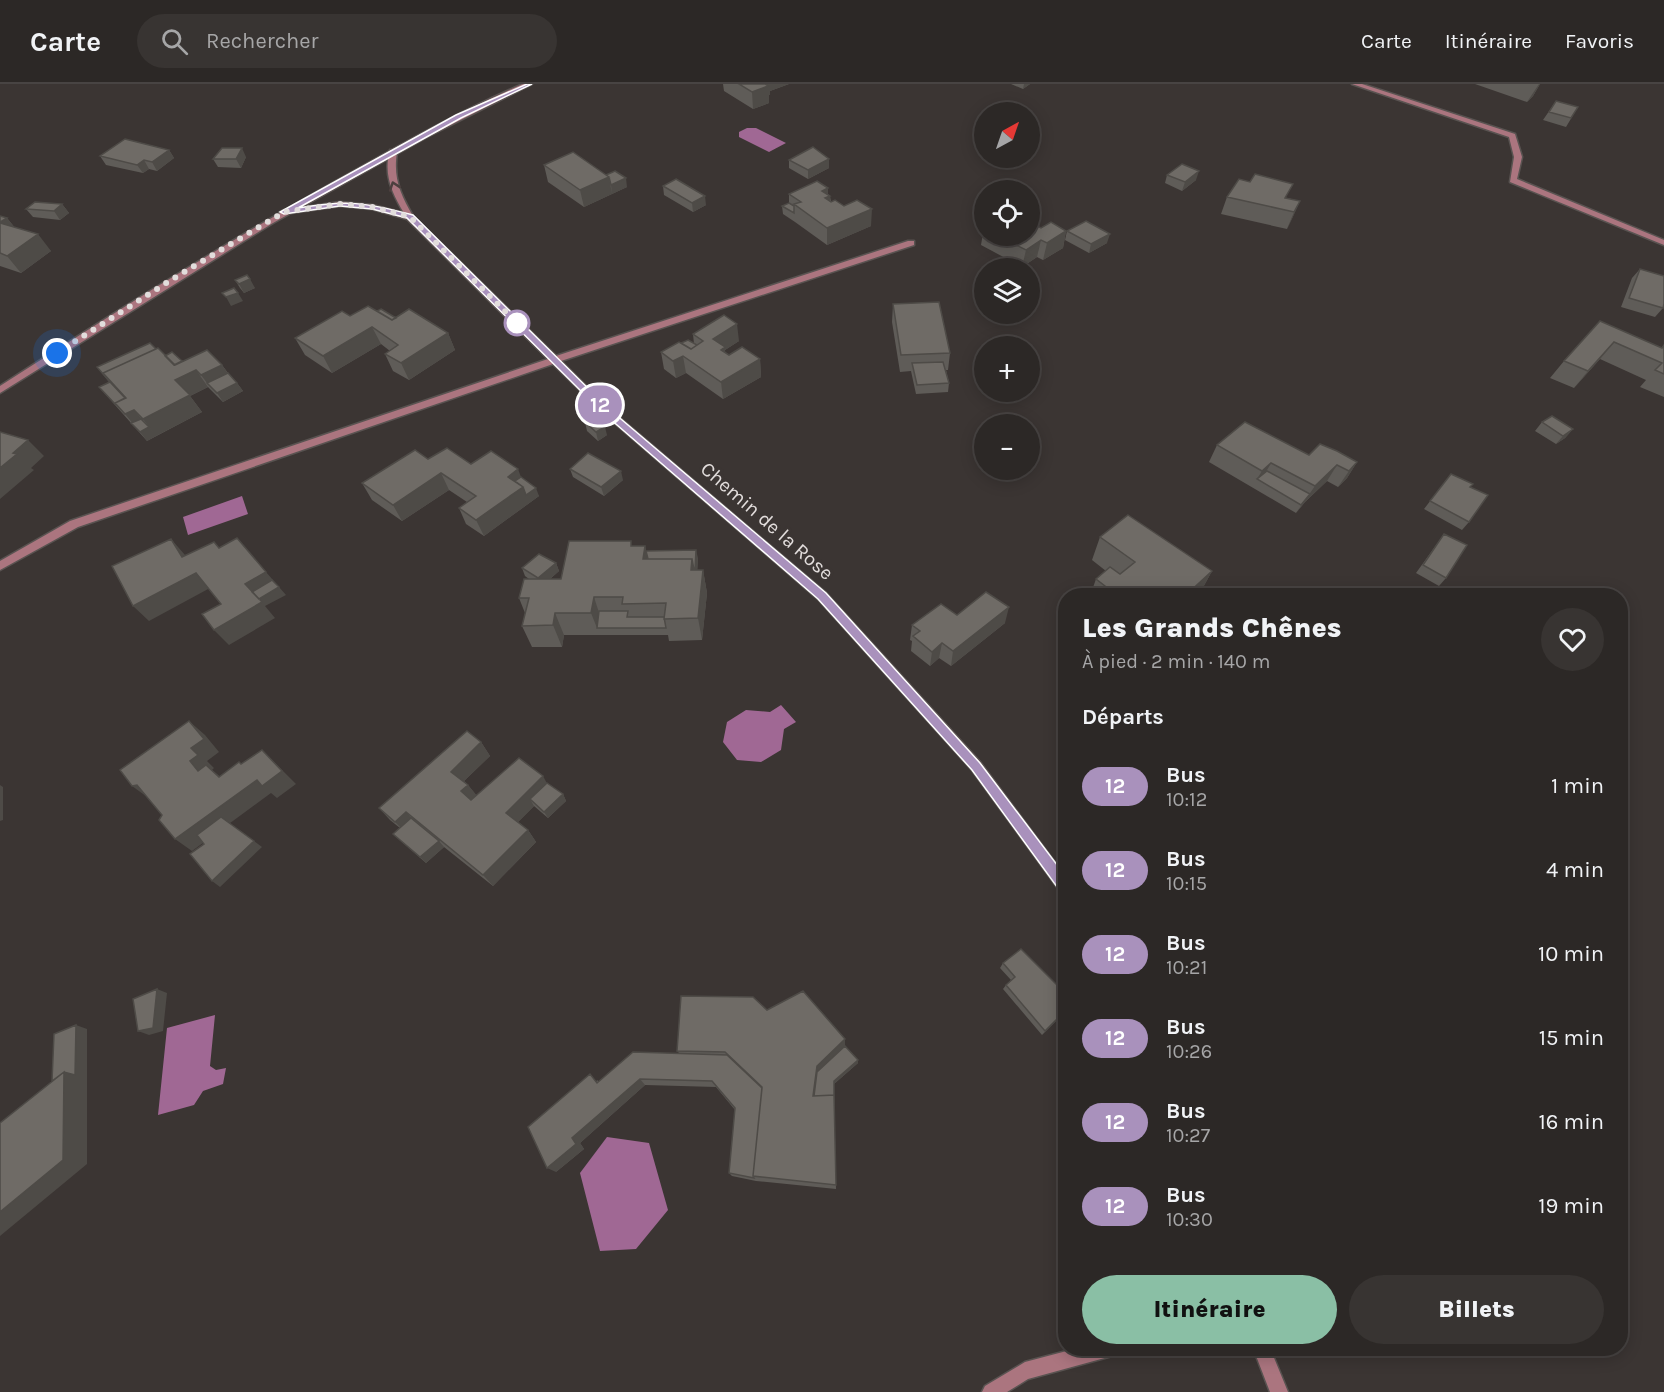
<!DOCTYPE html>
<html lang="fr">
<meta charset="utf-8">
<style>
:root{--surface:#2c2826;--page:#383432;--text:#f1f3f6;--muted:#a6a6a7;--line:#484443;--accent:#8abfa5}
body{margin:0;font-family:Karla,sans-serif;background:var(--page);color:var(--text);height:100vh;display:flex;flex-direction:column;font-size:22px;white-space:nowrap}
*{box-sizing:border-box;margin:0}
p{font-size:20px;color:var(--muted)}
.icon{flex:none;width:33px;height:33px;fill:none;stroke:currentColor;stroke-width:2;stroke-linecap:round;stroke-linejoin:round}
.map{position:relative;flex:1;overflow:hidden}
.details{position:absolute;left:1058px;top:504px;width:570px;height:768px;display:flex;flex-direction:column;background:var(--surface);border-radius:24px;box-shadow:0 3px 15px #0003,0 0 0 2px var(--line)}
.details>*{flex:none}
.badge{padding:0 12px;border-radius:20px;font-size:21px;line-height:39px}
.needle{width:39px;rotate:40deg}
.fabs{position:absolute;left:974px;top:18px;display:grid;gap:12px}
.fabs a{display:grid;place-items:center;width:66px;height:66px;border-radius:50%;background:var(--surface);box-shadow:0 3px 15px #0003,0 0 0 2px var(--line);font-size:30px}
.you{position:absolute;width:30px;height:30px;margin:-15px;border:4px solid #fff;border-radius:50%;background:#1a73e8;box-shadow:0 0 0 9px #1a73e833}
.map>.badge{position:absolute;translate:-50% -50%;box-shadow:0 0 0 3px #fff}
h2{padding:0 24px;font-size:22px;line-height:54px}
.round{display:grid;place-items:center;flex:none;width:63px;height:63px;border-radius:32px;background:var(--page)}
.summary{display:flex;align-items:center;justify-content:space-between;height:102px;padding:0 24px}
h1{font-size:28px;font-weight:800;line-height:45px}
.primary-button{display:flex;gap:12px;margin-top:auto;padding:12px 24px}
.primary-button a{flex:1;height:69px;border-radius:36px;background:var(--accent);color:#111;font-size:24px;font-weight:800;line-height:69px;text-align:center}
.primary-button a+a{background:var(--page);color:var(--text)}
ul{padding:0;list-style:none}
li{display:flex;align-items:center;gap:18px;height:84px;padding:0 24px}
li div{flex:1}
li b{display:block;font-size:22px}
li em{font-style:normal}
li .badge{min-width:66px;font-weight:700;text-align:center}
header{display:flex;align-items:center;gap:36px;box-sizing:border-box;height:84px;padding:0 30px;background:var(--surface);border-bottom:2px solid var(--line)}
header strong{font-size:28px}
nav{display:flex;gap:33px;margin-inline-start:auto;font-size:21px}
.search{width:420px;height:54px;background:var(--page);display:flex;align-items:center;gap:15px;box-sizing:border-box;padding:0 21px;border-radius:33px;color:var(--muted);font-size:22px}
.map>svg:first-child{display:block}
.water{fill:#a06894}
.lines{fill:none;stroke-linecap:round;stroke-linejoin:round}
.minor-casing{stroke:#595351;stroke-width:3}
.tertiary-casing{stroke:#595351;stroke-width:3}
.minor{fill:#ab757f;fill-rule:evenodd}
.tertiary{fill:#ab757f;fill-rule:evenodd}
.wall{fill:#5f5c58}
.shaded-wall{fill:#4e4b47}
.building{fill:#6f6b66;stroke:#4e4b47;stroke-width:1.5}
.oneway{stroke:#4c3f3e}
.line{fill:#a991bc;stroke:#fff;stroke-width:1.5}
.walk{stroke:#e2dddc;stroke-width:6;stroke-dasharray:0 10.8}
.stop-dot{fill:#fff;stroke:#a991bc;stroke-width:3}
.labels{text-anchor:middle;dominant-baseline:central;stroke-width:6;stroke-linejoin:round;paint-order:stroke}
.street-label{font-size:20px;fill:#e2dddc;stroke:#3b3533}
</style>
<header>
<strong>Carte</strong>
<div class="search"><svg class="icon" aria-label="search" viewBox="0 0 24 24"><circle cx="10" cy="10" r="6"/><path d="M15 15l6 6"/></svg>Rechercher</div>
<nav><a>Carte</a><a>Itinéraire</a><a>Favoris</a></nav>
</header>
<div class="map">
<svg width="1664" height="1308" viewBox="0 0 1664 1308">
<rect width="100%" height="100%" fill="#3b3533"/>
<path class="water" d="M747,44h9l30,15 -17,9 -30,-15v-5z
M242,412l6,18 -60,21 -5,-18z
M781,621l15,17 -12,7 -3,21 -20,12 -24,-2 -14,-18 4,-20 19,-12 24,2z
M215,931l-5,51 6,4 10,-2 -3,16 -20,7 -9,14 -36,10 9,-87z
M607,1053l42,6 19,67 -32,39 -36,2 -20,-78z"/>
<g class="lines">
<g class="minor-casing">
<path id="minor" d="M1352,0h10l153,50 7,23 -5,22 147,61v5l-154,-63 4,-25 -5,-20z
M390,66l7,2c-4,26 3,42 16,64l143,140 352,-115h6v4l-353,116 47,47 218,185 154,169 85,114v17l-5,-2 -88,-121 -154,-171 -216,-187 -49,-48 -475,163 -78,43v-9l70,-40 478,-162 -141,-140 -35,-10 -32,-3 -56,8 -4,-2 4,-2 56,-8 32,3 32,8c-12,-20 -21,-39 -14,-63z
M1078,1264h42l-2,6 -6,2 -84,23 -21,13h-25l3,-6 40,-24z
M1253,1264h17l18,44h-18z"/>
</g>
<g class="tertiary-casing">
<path id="tertiary" d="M523,0h9l-105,53 -154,86 -273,170v-7c116,-75 233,-148 354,-215 55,-31 111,-62 169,-87z"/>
</g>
<use href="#minor" class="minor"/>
<use href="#tertiary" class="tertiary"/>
</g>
<path class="wall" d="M723,0h66l-19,7v4h-1v8l-16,6 -29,-18z
M1011,0h19l-7,5z
M1475,0h65l-7,12 -6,6z
M1556,17l22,6 -12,20 -23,-7z
M169,66l5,8 -17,13 -8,-2 -6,4 -37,-8 -6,-9z
M246,73l-5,11 -23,-1 -5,-8z
M789,76l40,8 -21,11 -19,-11z
M544,81l62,10 21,12 -43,20 -36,-25z
M1167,91l29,5 -14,11 -17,-8z
M1250,98l37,16 13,3 -13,28 -66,-15 6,-17z
M663,102l43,19 -13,7 -29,-17z
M789,110h39l2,2 1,6 40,24 -44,19 -32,-23 -12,-8 -1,-8 7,-3z
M62,120l7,9 -9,7 -27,-3 -7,-8z
M0,132l7,2 8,10 36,23 -30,22 -21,-7z
M984,143v9h45l12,-8 25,3 -3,17 -20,12 -6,-3 -15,10 -41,-22z
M1067,147l40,12 -18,10 -24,-13z
M1640,185l23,39 -8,9 -34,-10 11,-29z
M235,196l20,8 -11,5 -4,-5z
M893,220l57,49 -2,17h-2l3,13 -1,9 -32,2 -5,-23 -11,1 -8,-50z
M377,227l71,22 7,17 -46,30 -16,-9 -8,-17 5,-3 -9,-7 -49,29 -27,-18 -10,-17 55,-22z
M1600,237l61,27 3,-3v52l-24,-10 6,-7 -46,-21 -26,29 -24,-10 14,-17z
M693,250l46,7 -14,9v2l4,3 31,4 1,18 -38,22 -37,-26 -10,5 -12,-9 -3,-17 20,-9 13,1z
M156,265l9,7 17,5 40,4 6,8 9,10 6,8 -20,11 -15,-15 -18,9 12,16 -55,29 -48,-54 10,-5 -12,-15z
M585,338l22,13 -9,6 -11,-10z
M1542,338l31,7 -8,9 -9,6 -21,-13z
M1217,361l92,10 48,7 -10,16 -9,9 -11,-6 -22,21 -9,11 -87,-51z
M428,375l43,5 50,13 18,19 -55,40 -18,-12 -7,-16 8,-6 -18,-12 -47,31 -30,-21 -10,-17z
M570,385l53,11 -19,16 -31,-19z
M1451,390l19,13 -1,35 -7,8 -38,-21z
M1444,450l2,44 -7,8 -23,-13z
M1100,453l112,34 -12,22 -3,3h-107l6,-17 10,-8 -14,-11z
M632,462h13l1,5 52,7 -1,12h6l4,23 -5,47 -33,1 -1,-6h-104l-2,12h-30l-10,-21 3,-13 -6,-15 10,-19 -4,-3 -3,-8 34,-5 3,8 -9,8h11z
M957,531l48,8 -54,43 -12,-8 -9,8 -19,-15 1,-10 -2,-1 2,-15z
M481,658l9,14 -26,25 4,4 8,10 71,-12 16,11 3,7 -18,17 -14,-12 -16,16 10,8 8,12 -43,44 -49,-39 -18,16 -33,-29 7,-6 -10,-8 -11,-12z
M1003,879l62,49 -23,23 -39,-46 3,-4 5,-5 -11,-12z
M767,926l78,29v7l13,14v3l-24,21 2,105 -80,-8 -24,-5 -3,-3 6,-63 -19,-23 -71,-2 -65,58 4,6 -28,23 41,-92 2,2 80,-29 -2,-2z"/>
<path class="shaded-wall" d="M761,0h28l-19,7v4h-1v8l-16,6 -1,-17z
M1024,0h6l-7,5z
M1539,0h1l-7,12 -6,6z
M242,64l4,9 -5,11 -5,-9z
M169,66l5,8 -17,13 -5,-9z
M829,75v9l-21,11v-9z
M144,76l5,9 -6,4 -6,-8z
M1199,87l-3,9 -14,11 3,-9z
M609,93l3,17 -28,13 -4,-17z
M626,94l1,9 -15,7 -1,-9z
M828,104v9l2,-1v17l-8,-22z
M705,112l1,9 -13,7 -1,-9z
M1300,117l-8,18 -5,10 7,-17z
M62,120l7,9 -9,7 -6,-9z
M872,125l-1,17 -44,19v-17z
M7,134l14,17 -21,-11v-2z
M1066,147l-3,17 -20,12 4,-17z
M38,150l13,17 -30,22 -14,-17z
M1110,150l-3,9 -18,10 2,-9z
M1041,156l-4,17 -15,10 4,-17z
M250,195l5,9 -11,5 -5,-9z
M238,209l5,8 -12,5 -5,-9z
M737,240l2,17 -14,9 2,14 -14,-25z
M372,243l9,17 -49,29 -9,-17z
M448,249l7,17 -46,30 -8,-17z
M1614,258l-14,17 -26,29 14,-17z
M683,272l3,17 -10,5 -3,-17z
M760,275l1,18 -38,22 -2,-17z
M222,281l12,17 -27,1 -6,-8z
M196,286l12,17 -18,9 12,16 -46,24 -13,-17 32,-39z
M237,299l6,8 -20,11 -6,-9z
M134,326l14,17 -9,4 -14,-17z
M149,343l7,9 -9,5 -7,-9z
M605,343l2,8 -9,6 -2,-9z
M1573,345l-8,9 -9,6 7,-8z
M28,356l16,16 -13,12 3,2 -34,29v-31l13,-15z
M1357,378l-10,16 -9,9 11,-16z
M1271,379l-9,16h-5l5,-8z
M1337,381l-10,16 -22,21 -9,11 19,-27z
M518,385l6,16 -6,5 -10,-13z
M621,387l2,9 -19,16 -3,-9z
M441,389l8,17 -47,31 -9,-16z
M523,403l13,1 3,8 -55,40 -8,-16z
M171,455l14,16 -3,2z
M645,462l5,23 -7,-10z
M696,466l2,8 -1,24 -6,-12 1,-11z
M556,479l3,8 -17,15 -4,-8z
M703,486l4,23 -5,47 -4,-22z
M1212,487l-12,22 -3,3h-12z
M266,488l20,23 -21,11 10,12 -46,27 -15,-15 31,-46z
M196,489l14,15 -61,33 -16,-15z
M594,513l7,22 -4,9 -6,-15z
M1009,523l-4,16 -54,43 2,-15z
M555,529l9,22 -2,12 -9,-22z
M942,559l-3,15 -9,8 2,-14z
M189,637l16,14 14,17 -12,9 7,7 -2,2 10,8 -24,-7 -8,-10 1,-13z
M481,658l9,14 -30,29 -9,-13z
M262,666l34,34 -19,14 -6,-5 -79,58 -17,-12z
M543,692l7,13 -20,10 4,7 -19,19 -9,-12z
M0,701l3,2v33l-3,1z
M137,701l13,14 -18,-13z
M468,701l10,12 -8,7 -9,-13z
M563,710l3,7 -18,17 -4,-6z
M406,728l11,12 -10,10 -12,-12z
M528,746l8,12 -43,44 -10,-11z
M254,757l8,6 -42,40 -8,-6z
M439,757l5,6 -18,16 -6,-6z
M157,905l10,4 -4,38 -14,4 -11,-4z
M76,941l11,4v135l-87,72v-24l64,-140z
M845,955v10l-31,52 -1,-5 4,-30z
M858,976v3l-24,21v-3z
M640,995l5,6 -65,58 4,6 -28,23 -9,-4 25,-30z"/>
<path class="building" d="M739,0h26l3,2 -16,6z
M1556,17l22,6 -7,11 -22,-6z
M125,55l44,11 -17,12 -8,-2 -7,5 -37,-9z
M813,63l16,12 -21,11 -19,-10z
M222,64h20l-6,11h-23z
M573,68l36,25 -29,13 -36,-25z
M1182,80l17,7 -14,11 -18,-7z
M615,87l11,7 -15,7 -2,-8 -3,-2z
M1255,90l38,10 -8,14 15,3 -6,11 -67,-15 12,-18 11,3z
M676,95l29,17 -13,7 -29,-17z
M817,97l11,7 -6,3 8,5 -5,2 6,4 4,-2 9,6 13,-6 15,9 -45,19 -33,-24 7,-2 -12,-8z
M35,118l27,2 -8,7 -28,-2z
M789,119l5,3v7l-12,-7z
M0,132l7,2 -7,4z
M1086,137l24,13 -19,10 -24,-13z
M1029,138l12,6 10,-6 15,9 -19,12 -6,-3 -15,10 -28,-14h31z
M0,139l38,11 -31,22 -7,-3z
M1640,185l24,7v28l-1,4 -34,-10z
M247,191l3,4 -11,5 -4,-4z
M234,204l4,5 -12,4 -4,-4z
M939,218l11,51 -49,2 -8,-51z
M368,222l24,14 17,-11 39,24 -47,30 -16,-9 13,-9 -26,-18 -49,29 -28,-18 47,-27 8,5z
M381,225l15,9 -4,2 -15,-9z
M724,231l13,9 -24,15 12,8 -4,3 8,5 13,-8 18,12 -39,23 -38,-26 -10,5 -12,-9 18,-10 12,7 12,-8 -10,-7z
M1600,237l62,27 2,-3v29l-9,-4 7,-7 -48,-21 -26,29 -24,-10z
M688,256l9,5 -6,4 -10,-6z
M150,259l6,6 -53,24 7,9 -13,-15z
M158,264l17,17 32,-15 15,15 -21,10 -5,-5 -21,10 15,15 -47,24 -9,-9 -9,4 -10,-11 11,-5 -23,-25z
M172,268l10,9 -8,4 -9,-9z
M943,278l6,21 -32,2 -5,-22z
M228,289l9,10 -20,10 -10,-10z
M110,298l15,16 -10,5 1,2 -17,-18z
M1552,332l21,13 -10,7 -21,-14z
M594,333l11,10 -9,5 -11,-10z
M141,335l8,8 -9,5 -9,-9z
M1245,338l64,33 11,-11 17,7 20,11 -8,9 -12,-6 -22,21 -44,-23 -9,8 -45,-26z
M0,348l28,8 -15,13 4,1 -17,14z
M447,364l24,16 20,-13 27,18 -10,8 15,10 -47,33 -17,-12 17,-12 -35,-23 -48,32 -31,-22 53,-33 13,9z
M588,369l33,18 -20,16 -31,-18z
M1267,387l43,23 -9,11 -44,-26z
M1451,390l22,10 -3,3 18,8 -19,27 -39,-21z
M521,393l15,11 -10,7 -3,-8 -8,-6z
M1128,431l84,56 -26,24v1h-68l-22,-17 14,-12 10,7 15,-12 -35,-25z
M1444,450l23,11 -21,33 -23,-13z
M237,454l29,34 -21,12 17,18 -48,28 -12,-16 19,-10 -25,-31 -63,33 -21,-40 59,-27 11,18 32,-15 5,6z
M569,457h62v5h14l-2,13h49l-1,11h12l-5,48 -34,1 2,-16 -44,1 1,-7h-29l-3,16h-36l-2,12 -31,1 7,-28h-10l5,-19h37z
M696,466l-1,20h-1l-2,-11h-44l-2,-8z
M539,470l17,9 -18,15 -16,-10z
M272,496l7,7 -20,12 -7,-7z
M986,508l23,15 -56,44 -11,-8 -10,9 -19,-16 7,-5 -8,-6 29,-21 16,11z
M599,527h29l-1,6h37l2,11h-69z
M189,637l15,18 -13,9 7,7 -8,6 8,10 8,-6 13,12 20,-15 2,2 21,-14 20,21 -20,15 -5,-6 -82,59 -16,-19 3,-5 -25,-30 -5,1 -12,-16z
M467,647l14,11 -30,30 17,13 -7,6 10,9 48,-42 24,18 -37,37 22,17 -45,45 -77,-63 -11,10 -16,-14z
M547,699l16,11 -19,18 -14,-13z
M221,733l33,24 -42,40 -22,-27 14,-10 -7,-9z
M411,734l28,23 -19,16 -27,-23z
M1021,865l44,44v18l-20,20 -39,-46 9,-8 -12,-14z
M157,905l-4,39 -15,3 -5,-32z
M803,907l42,48 -28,27 -4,30 21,-1 2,90 -83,-9 9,-89 -37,-35 -48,-1 4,-55 72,1 14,13z
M76,941l-1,50 -11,-3 -12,9 2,-47z
M845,962l13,14 -24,21v14l-20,1 3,-24z
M633,968l94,3 35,33 -9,88 1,2 -25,-5 6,-65 -23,-27 -72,-2 -68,59 4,6 -29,24 -19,-41 62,-53 7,9z
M64,988l-1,88 -63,52v-89z"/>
<defs><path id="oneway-chevron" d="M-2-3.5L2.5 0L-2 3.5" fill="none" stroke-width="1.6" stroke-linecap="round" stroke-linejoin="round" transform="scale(1.5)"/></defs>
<use class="oneway" href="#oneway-chevron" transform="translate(394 102) rotate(-109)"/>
<path class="line" d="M527,0h5l-71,34 -163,90c48,-8 67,-6 115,7l195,193 218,185 154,170 90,119v9h-10l-88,-121 -154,-171 -216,-187 -195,-194 -35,-9 -32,-3 -56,8 -4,-2 176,-97z"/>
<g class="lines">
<path class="walk" d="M57,269l114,-73 113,-68 56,-8 32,3 38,10 112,111 -5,-5"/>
</g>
<circle class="stop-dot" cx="517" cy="239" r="12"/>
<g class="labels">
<g class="street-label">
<text transform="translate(767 437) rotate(41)">Chemin de la Rose</text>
</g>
</g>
</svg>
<div class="fabs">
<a><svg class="needle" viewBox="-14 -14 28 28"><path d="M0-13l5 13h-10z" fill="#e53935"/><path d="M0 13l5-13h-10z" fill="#a6a6a7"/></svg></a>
<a><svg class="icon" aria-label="locate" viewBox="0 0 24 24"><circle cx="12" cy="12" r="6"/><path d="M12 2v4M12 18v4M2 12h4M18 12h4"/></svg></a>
<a><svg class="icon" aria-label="layers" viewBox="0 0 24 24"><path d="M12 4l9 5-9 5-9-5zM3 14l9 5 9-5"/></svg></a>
<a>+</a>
<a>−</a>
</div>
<div class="you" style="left:57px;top:269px"></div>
<b class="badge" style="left:600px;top:321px;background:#a991bc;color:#fff">12</b>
<section class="details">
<div class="summary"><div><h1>Les Grands Chênes</h1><p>À pied · 2 min · 140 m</p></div><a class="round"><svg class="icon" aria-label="heart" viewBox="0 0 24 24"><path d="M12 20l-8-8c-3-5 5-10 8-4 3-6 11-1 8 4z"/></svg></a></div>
<h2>Départs</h2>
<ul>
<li><span class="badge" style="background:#a991bc;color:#fff">12</span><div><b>Bus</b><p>10:12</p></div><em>1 min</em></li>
<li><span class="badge" style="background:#a991bc;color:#fff">12</span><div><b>Bus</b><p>10:15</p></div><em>4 min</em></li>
<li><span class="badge" style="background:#a991bc;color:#fff">12</span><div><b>Bus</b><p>10:21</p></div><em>10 min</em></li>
<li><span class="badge" style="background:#a991bc;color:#fff">12</span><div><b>Bus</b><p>10:26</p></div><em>15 min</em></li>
<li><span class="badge" style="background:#a991bc;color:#fff">12</span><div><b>Bus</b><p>10:27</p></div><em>16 min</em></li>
<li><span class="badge" style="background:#a991bc;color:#fff">12</span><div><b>Bus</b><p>10:30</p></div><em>19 min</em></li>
</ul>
<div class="primary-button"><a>Itinéraire</a><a>Billets</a></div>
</section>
</div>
